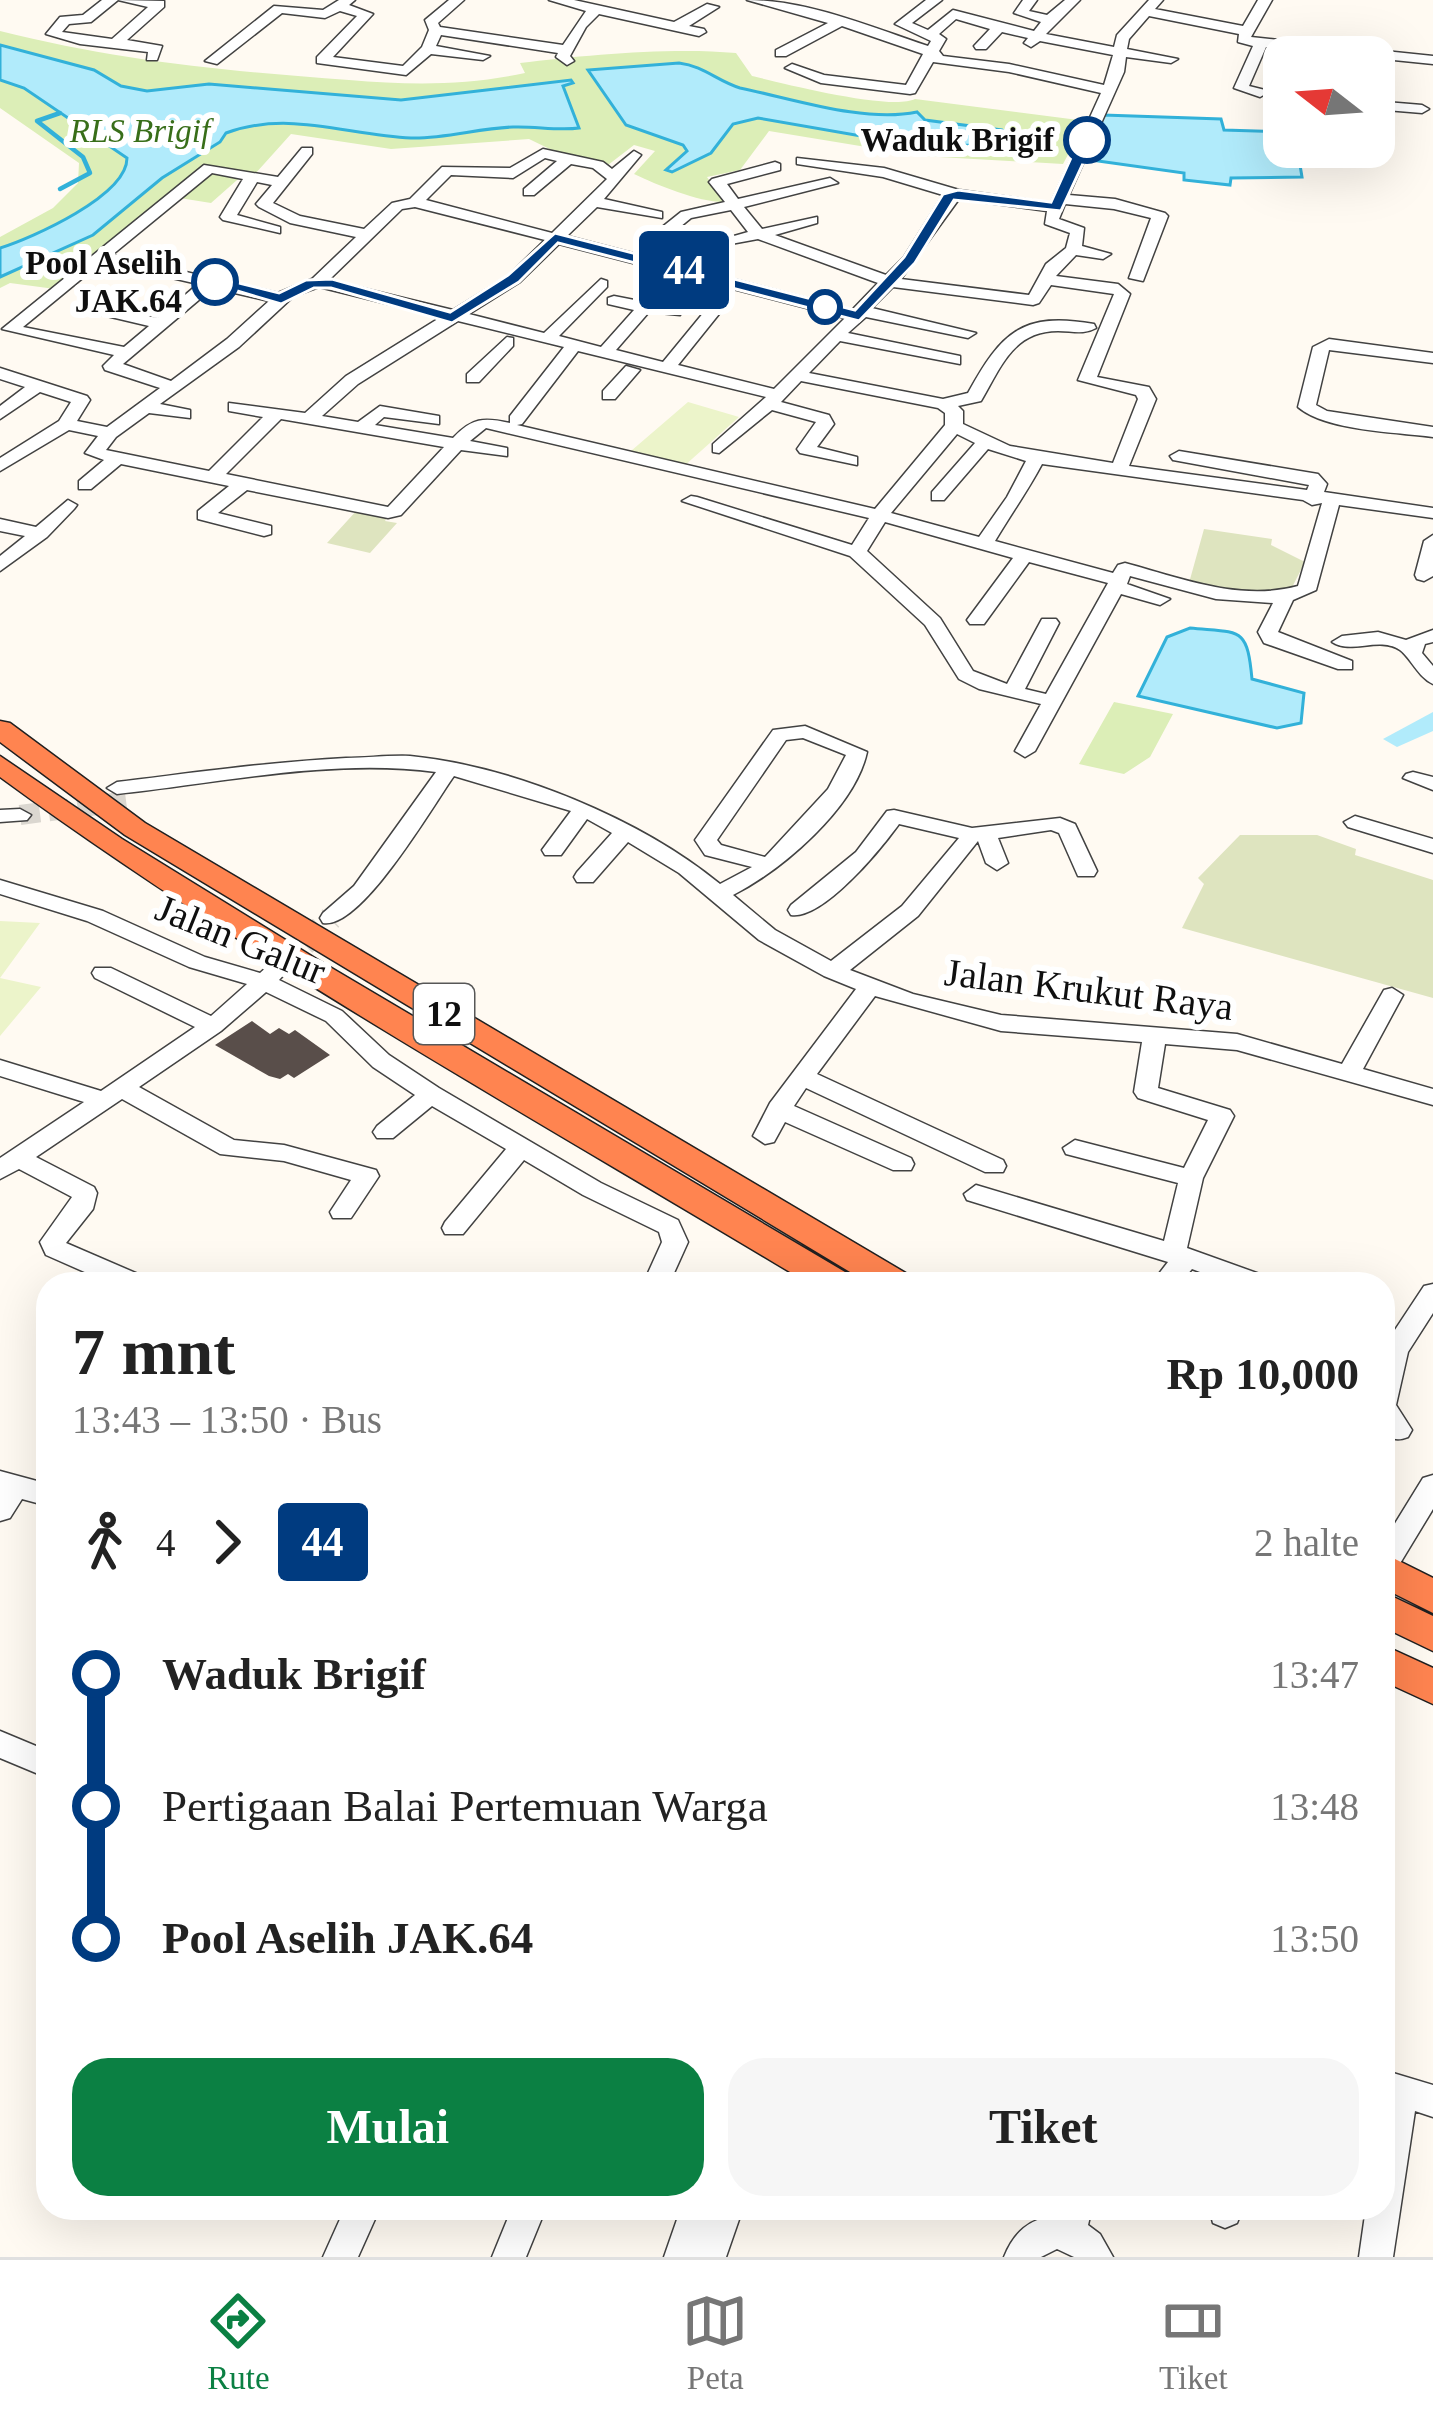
<!DOCTYPE html>
<html lang="id">
<meta charset="utf-8">
<style>
:root{--surface:#fff;--page:#f6f6f6;--text:#222;--muted:#767676;--line:#e0e0e0;--accent:#0b8043}
body{margin:0;font-family:Georgia,serif;background:var(--page);color:var(--text);height:100vh;display:flex;flex-direction:column;font-size:45px;white-space:nowrap}
*{box-sizing:border-box;margin:0}
p{font-size:39px;color:var(--muted)}
.icon{flex:none;width:66px;height:66px;fill:none;stroke:currentColor;stroke-width:2;stroke-linecap:round;stroke-linejoin:round}
.map{position:relative;flex:1;overflow:hidden}
.details{position:absolute;left:36px;top:1272px;width:1359px;height:948px;display:flex;flex-direction:column;background:var(--surface);border-radius:36px;box-shadow:0 12px 48px #0002}
.details>*{flex:none}
.badge{padding:0 24px;border-radius:9px;font-size:42px;line-height:78px}
.needle{width:78px;rotate:287deg}
.buttons{position:absolute;left:1263px;top:36px;display:grid;gap:24px}
.buttons a{display:grid;place-items:center;width:132px;height:132px;border-radius:24px;background:var(--surface);box-shadow:0 12px 48px #0002;font-size:60px}
.map>.badge{position:absolute;translate:-50% -50%;box-shadow:0 0 0 6px #fff}
.legs{display:flex;align-items:center;gap:18px;height:132px;padding:0 36px;font-size:39px}
.legs p{margin-inline-start:auto}
.overview{display:flex;align-items:center;justify-content:space-between;height:204px;padding:0 36px}
h1{font-size:66px;font-weight:700;line-height:90px}
.cta{display:flex;gap:24px;margin-top:auto;padding:24px 36px}
.cta a{flex:1;height:138px;border-radius:36px;background:var(--accent);color:#fff;font-size:48px;font-weight:700;line-height:138px;text-align:center}
.cta a+a{background:var(--page);color:var(--text)}
ul{padding:0 36px;list-style:none}
li{display:flex;align-items:center;gap:42px;height:132px;font-size:45px}
li i{display:grid;place-items:center;width:18px;height:100%;margin:0 15px;background:currentColor}
li i::after{content:'';width:30px;height:30px;margin:-15px;border:9px solid;border-radius:50%;background:var(--surface)}
li p{margin-inline-start:auto}
li:first-child i{background:linear-gradient(#0000 50%,currentColor 0)}
li:last-child i{background:linear-gradient(currentColor 50%,#0000 0)}
.dock{display:flex;justify-content:space-around;align-items:center;height:168px;border-top:3px solid var(--line);background:var(--surface);font-size:33px;color:var(--muted)}
.dock a{display:grid;justify-items:center;gap:6px}
.dock .selected{color:var(--accent)}
.map>svg:first-child{display:block}
.green{fill:#dceeb7}
.cemetery{fill:#dee4bf}
.pitch{fill:#ecf4ca}
.water{fill:#b1ebfb;stroke:#32b1d9;stroke-width:3}
.lines{fill:none;stroke-linecap:round;stroke-linejoin:round}
.stream{stroke:#32b1d9;stroke-width:4.5}
.river{fill:#b1ebfb;fill-rule:evenodd}
.building{fill:#594e4a}
.minor-tunnel-far1{stroke:#dbd7d0;stroke-width:20;stroke-dasharray:20 9;stroke-linecap:butt}
.minor-tunnel{stroke:#dbd7d0;stroke-width:24;stroke-dasharray:24 12;stroke-linecap:butt}
.minor-casing{stroke:#424242;stroke-width:3}
.highway-casing{stroke:#202020;stroke-width:3}
.minor{fill:#fff;fill-rule:evenodd}
.highway{fill:#ff8450;fill-rule:evenodd}
.line-1{fill:#003b80;stroke:#fff;stroke-width:3}
.stop-1-dot{fill:#fff;stroke:#003b80;stroke-width:6}
.labels{text-anchor:middle;dominant-baseline:central;stroke-width:12;stroke-linejoin:round;paint-order:stroke}
.far-park-label{font-size:33px;font-style:italic;fill:#386e19;stroke:#fff}
.far-stop-label{font-size:33px;font-weight:bold;fill:#0f0f0f;stroke:#fff;text-anchor:end}
.shield{fill:#fff;stroke:#575757;stroke-width:3}
.shield-label{font-size:36px;font-weight:bold;fill:#0f0f0f}
.street-label{font-size:39px;fill:#0f0f0f;stroke:#fff}
</style>
<div class="map">
<svg width="1433" height="2257" viewBox="0 0 1433 2257">
<rect width="100%" height="100%" fill="#fffaf2"/>
<path class="green" d="M0,31c119,30 227,40 349,49 61,5 116,6 176,-7l-5,-10c65,-8 152,-16 216,-10l16,23c30,7 139,35 163,23l171,22 -23,43 -142,-8 -152,-25 -29,39 -33,7 18,25c-24,1 -68,-17 -91,-28l21,-23 -21,-6 -26,20 -50,-12 -29,-14 -138,10 -100,-15 -36,40 -10,-1 -34,30 -44,-7 -112,93 -45,-6 -10,5v-51l53,-29 25,-25 1,-20 -79,-55z
M1114,702l59,12 -23,43 -26,17 -45,-10z"/>
<path class="cemetery" d="M358,509l30,7 -3,5 12,2 -27,30 -43,-10z
M1204,529l68,10 -1,6 34,17 -21,41 -95,-20z
M1240,835h77l39,14 -1,6 78,25v118l-251,-70 22,-44 -6,-6z"/>
<path class="pitch" d="M688,402l51,15 -56,50 -52,-16z
M0,921l40,2 -40,55 41,9 -41,49z"/>
<path class="water" d="M0,45l94,25 27,16 26,5 62,-7 192,16 170,-20 2,3 -10,3 16,42c-21,3 -44,-2 -66,-1 -34,1 -68,12 -102,11 -64,-3 -123,-28 -185,-5l-6,9 -58,36 -69,57 -93,42v-29c32,-10 127,-52 127,-90l-103,-70 -24,-8z
M679,63c25,3 38,18 61,25 54,11 124,35 177,24l8,8 77,10 5,3 -3,13 -97,-2 -149,-26 -25,6 -22,29 -39,19 -6,-2 21,-19 -4,-6 -57,-20 -38,-55z
M1103,115l118,4 3,11 60,2v15h30l3,18h-17l2,12 -71,1 -1,7 -46,-5v-7l-93,-13z
M1190,628c51,5 57,-2 62,51l52,14 -3,30 -24,5 -139,-32 29,-59z"/>
<g class="lines">
<path class="stream" d="M60,113l-23,8 46,36 7,16 -30,16"/>
<path class="river" d="M1433,712v19l-36,16 -14,-8z"/>
</g>
<path class="building" d="M252,1021l18,13 9,-6 10,6 6,-4 35,25 -36,23 -6,-4 -8,5 -11,-3 -54,-31z"/>
<g class="lines">
<path class="minor-tunnel-far1" d="M20,815l108,-14"/>
<path class="minor-tunnel" d="M278,969l53,-51"/>
<g class="minor-casing">
<path id="minor" d="M102,0h16l-27,22 -22,2 -7,8 50,7 36,-32 -30,-7 46,1v6l-37,33 35,6 -5,14h-10l1,-8 -68,-8 -34,-10 14,-17 23,-2z
M339,0h16l-6,5 24,9 -40,43 70,9 19,-19 7,-17 -4,-10 24,-20h15l-26,23 2,4 123,18 23,-34 -37,-11h25l100,22 33,-18 12,3 -30,19 15,3 2,3 -7,4 -100,-22 -13,13 -16,29 4,5 -7,4 -11,-8 2,-4 -117,-18 -5,11 54,10 -7,4 -52,-6 -25,21 -89,-12v-6l40,-41 -17,-5 -15,7 -43,-5 -65,51 -12,-3 69,-55 49,4z
M747,0c61,0 124,27 181,46l3,-5 -36,-17 31,-24h16l-30,23 16,7 25,-20 81,21 7,-9 -27,-9 9,-13h14l-8,11 18,4 18,-15h15l-34,34 68,13 3,-12 32,-35h14l-8,9 88,17 15,-26h14l-21,37 182,19v8l-167,-17 -17,39 16,4 2,3 -7,4 -26,-9 19,-42 -15,-4 1,-8 -90,-18 -20,23 -2,10 51,10 -7,4 -45,-6 -2,15 -55,123 46,4 50,14 3,3 -25,65 -14,-3 22,-60 -37,-9 -49,-5 -6,15 25,9 -2,18 29,8 -8,5 -27,-4 -20,21 62,8 12,10 -33,83 52,10 7,12 -27,67 178,24 2,-5 -136,-25 -3,-4 9,-5 139,23 9,10 -3,8 109,16v10l-94,-13 -23,85 -23,10 -15,32 74,29v8h-14l-74,-26 -6,-11 15,-29 -57,-4 -86,-23 -3,8 43,15 -10,6 -39,-11 -86,157 -10,6 -10,-6 26,-47 -62,-15 -20,-10 -34,-54 -75,-69 -168,-55 9,-5 6,1 155,48 17,-27 -383,-90 -16,13 37,7v8l-46,-6 -60,65 -13,3 -141,-28 -29,23 53,13v8l-7,2 -66,-17v-8l31,-25 -108,-22 -30,25h-12v-8l25,-21 -19,-7 13,-17 -29,-6 -69,41v-13l59,-37 12,-19 -31,-10 -40,27v-13l25,-19 -25,-8v-11l87,28 3,4 -13,21 30,6 53,-39 -55,-18 -2,-4 11,-11 -112,-26 202,-164 74,12 24,-29h10v6l-39,49 27,13 64,13 28,-26 18,-4 32,-32 68,1 33,-19 60,13 9,7 22,-18 7,4 -37,44 58,13v6l-65,-11 -30,29 285,74 26,-27 -120,-44 -38,7v-6l28,-8 -17,-22 -40,8 -16,13 -14,-3 20,-16 44,-10 -16,-20 3,-3 63,-17 5,2v6l-53,14 11,15 92,-21 8,5 -94,24 18,22 55,-12v6l-42,12 111,40 18,-18 39,-62 -60,-18 -86,-13v-6l87,10 75,22 92,13 50,-110 -92,-21 -76,-10 -18,31 -5,1 -89,-11 -36,-15 7,-4 32,11 82,10 17,-31 -81,-28 -56,30h-10v-6l52,-27zM956,19l34,10 -16,17 2,3h10l16,-17 26,6 -4,5 7,4 9,-6 73,14 -9,30 -95,-21 -66,-8 -4,-5 7,-12 -7,-5zM545,158l12,3 -33,28v6h10l37,-31 22,4 14,11 -55,54 -126,-33 25,-25 62,3zM212,173l31,6 -23,38 3,3 57,13v-6l-43,-12 20,-33 15,3 -16,19 3,3 31,16 66,14 -44,42 -34,14 -166,-38zM959,199l88,12 -2,13 25,9 -4,15 -20,16 -17,31 -128,-16zM415,207l130,33 -37,36 -55,34 -124,-30 73,-71zM559,244l286,74 -71,71 -96,-24 45,-56 -8,-5 -6,2 -46,56 -47,-12 33,-38 31,3v-6l-66,-13 -6,2v6l26,6 -33,37 -42,-11 48,-49v-6l-6,-2 -57,54 -75,-19 51,-32zM102,262l96,22 -40,34 -64,-11v6l55,13 -25,21 -101,-20zM1051,285l63,9 -36,86 58,15 2,4 -25,64 -103,-17 -47,-22v-13l-5,-5 23,-5c20,-34 32,-70 77,-70 14,0 26,4 38,-3l-2,-4c-72,-13 -93,9 -126,69l-25,6 -134,-26 31,-32 120,23v-8l-112,-23 18,-16 102,21 8,-5 -104,-25 21,-21 140,18 6,-2zM319,287l122,30 -95,59 -41,37 -76,-10v8l34,6 -54,54 -103,-21 10,-13 33,-24 41,5v-8l-30,-6 79,-57 55,-51zM213,288l56,13 -42,38 -56,42 -48,-17zM458,321l106,26 -54,69v7c-27,-6 -38,-5 -57,15l-78,-13 9,-8 55,7v-8l-6,-1 -53,-9 -22,16 -36,-6 36,-32zM578,351l188,46 -53,47v8l6,1 53,-43 44,12 -19,27 3,4 57,12v-8l-40,-10 17,-23 -5,-9 -48,-13 20,-21 137,27 7,5v12l-70,84 -358,-84 5,-1zM281,419l163,28 -56,60 -162,-33zM957,434l18,9 -43,49v8h12l44,-51 38,12 -19,36 -28,40 -88,-24zM1042,464l261,36 9,5 10,-2 -24,83c-58,16 -117,-8 -173,-23l-7,2 -5,8 -118,-32c16,-27 32,-49 47,-77zM885,522l128,36 -46,62 3,4h14l45,-62 79,21 -62,111 -21,-5 34,-66 -3,-4h-14l-35,65 -34,-13 -33,-53 -73,-67z
M1284,66l-4,52 -7,4 -7,-4 11,-48z
M1374,101l48,4 7,4 -7,4 -48,-4z
M507,337l6,1v8l-34,36h-12v-8z
M1329,339l104,14v10l-104,-13 -13,55 11,6 106,16v10c-37,-5 -107,-6 -135,-30l15,-60z
M626,366l14,4 -25,29h-12v-8z
M68,500l9,5 -3,4 -27,28 -47,34v-15l25,-20 -25,-5v-12l36,8z
M1433,535v41l-9,5 -7,-2 -2,-4 9,-34z
M1433,630v12l-8,2 -3,9 11,13v18c-15,-7 -23,-27 -33,-34 -21,-14 -49,5 -68,-8l10,-6 36,-4 28,8z
M805,726l62,26c-12,56 -85,118 -134,143l42,35 56,31 71,-55 57,-68 -60,-14c-18,25 -76,96 -108,91l-3,-5 3,-5 65,-53 31,-41 7,-1 78,18 88,-10 15,6 22,47 -3,5h-16l-19,-43 -8,-3 -53,8 10,25 -11,7 -11,-7 -8,-22 -60,75 -68,54 63,24 88,21 236,19 105,30 42,-74 8,-2 11,7 -40,74 70,20v16l-196,-55 -72,-6 -7,44 72,22 4,6 -31,62 -16,70 81,29 4,7h-40l-40,-15 -13,15h-28l17,-22 -201,-62 -3,-6 12,-9 188,56 14,-58 -112,-29 -3,-6 12,-8 109,28 24,-48 -70,-22 -4,-6 8,-50 -141,-11 -126,-35 -58,78 186,86 3,6 -3,6h-18l-179,-84 -12,18 117,52 3,6 -3,6h-18l-108,-48 -11,20 -9,2 -12,-8 17,-33 86,-114 -32,-13 -65,-36 -80,-67 -51,-31 -35,40h-16l-3,-5 3,-5 35,-39 -25,-14 -26,36h-16l-3,-5 29,-39 -117,-35c-22,31 -93,154 -131,147l-3,-5 3,-5 31,-27 82,-114c-104,-14 -216,11 -319,22l-10,-6 10,-6c76,-9 152,-20 229,-24 21,0 43,-3 64,-2 103,10 231,63 310,128l32,-17 -47,-12 -10,-15 78,-110zM803,738l43,17 -18,34 -63,68 -44,-12 -4,-5 69,-100z
M1413,772l20,5v13l-30,-12 3,-4z
M20,809l11,6 -4,5 -27,2v-12z
M1355,816l78,23v14l-85,-26 -4,-5z
M0,880l103,31 102,46 55,16 10,-9h16l3,5 -10,11 63,31 47,44 50,33 162,95 77,37 10,22 -19,42h-26l19,-42 -3,-10 -76,-37 -59,-35 -61,74h-18l-3,-6 3,-6 61,-73 -74,-43 -39,32h-16l-4,-6 4,-6 38,-31 -42,-28 -47,-46 -60,-29 -45,39 -82,56 95,53 50,5 92,25 3,6 -28,42h-18l-3,-6 21,-32 -67,-19 -64,-7 -98,-55 -86,58 58,30 3,6 -4,16 -27,34 79,34 4,7h-37l-66,-29 -6,-13 32,-45 -53,-28 -19,10v-21l84,-56 -84,-26v-16l101,31 94,-64 -100,-49 -3,-5 3,-5h16l100,48 36,-32 -58,-17 -102,-46 -87,-27z
M1433,1284v29l-25,39 -12,53 16,25 -4,7c-13,5 -18,2 -25,-10v-79l41,-62z
M0,1471l48,13v22l-26,-7 -12,19 -10,3z
M1433,1475v34l-40,66 -10,3v-35l40,-65z
M0,1731l48,20v27l-48,-20z
M1383,2070l50,15v32l-18,-6 -22,146h-34l7,-49h17z
M345,2208h35l-22,49h-35z
M512,2208h34l-20,49h-34z
M681,2208h62l-17,49h-62z
M1058,2208h34l-4,17 12,9 13,23h-39l-17,-8 -16,8h-37c10,-25 25,-38 52,-42z
M1209,2208h34l-6,15 -12,5 -12,-5z"/>
</g>
<g class="highway-casing">
<path id="highway" d="M0,721l10,2 135,100 764,452 5,9h-44l-745,-449 -125,-93z
M0,756l122,83 196,121 532,315 5,9h-45c-272,-164 -553,-319 -810,-507z
M1383,1553l50,25v35l-50,-25z
M1383,1592l50,24v35l-50,-24z
M1383,1645l50,23v36l-50,-23z"/>
</g>
<use href="#minor" class="minor"/>
<use href="#highway" class="highway"/>
</g>
<path class="line-1" d="M1087,135l7,5 -33,71 -107,-11 -39,63 -56,58 -301,-78 -39,39 -67,41 -121,-35h-17l-33,16 -74,-22 8,-5 64,16 27,-13 26,-1 118,33 58,-37 47,-42 300,77 49,-53 39,-63 15,-4 93,12 28,-62z"/>
<g class="stop-1-dot">
<circle cx="1087" cy="140" r="21"/>
<circle cx="215" cy="282" r="21"/>
<circle cx="825" cy="307" r="15"/>
</g>
<g class="labels">
<g class="far-park-label">
<text x="140" y="131">RLS Brigif</text>
</g>
<g class="far-stop-label">
<text x="1054" y="140">Waduk Brigif</text>
<text x="182" y="263">Pool Aselih<tspan x="182" dy="38">JAK.64</tspan></text>
</g>
<rect class="shield" x="414" y="984" width="60" height="60" rx="9"/>
<g class="shield-label">
<text x="444" y="1014">12</text>
</g>
<g class="street-label">
<text transform="translate(241 939) rotate(22)">Jalan Galur</text>
<text transform="translate(1089 989) rotate(7)">Jalan Krukut Raya</text>
</g>
</g>
</svg>
<div class="buttons">
<a><svg class="needle" viewBox="-14 -14 28 28"><path d="M0-13l5 13h-10z" fill="#e53935"/><path d="M0 13l5-13h-10z" fill="#767676"/></svg></a>
</div>
<b class="badge" style="left:684px;top:270px;background:#003b80;color:#fff">44</b>
<section class="details">
<div class="overview"><div><h1>7 mnt</h1><p>13:43 – 13:50 · Bus</p></div><b>Rp 10,000</b></div>
<div class="legs"><svg class="icon" aria-label="walk" viewBox="0 0 24 24"><circle cx="13" cy="4" r="2"/><path d="M13 8l-2 6 4 7M11 14l-3 7M7 12l3-4h3l4 4"/></svg>4<svg class="icon" aria-label="forward" viewBox="0 0 24 24"><path d="M9 5l7 7-7 7"/></svg><b class="badge" style="background:#003b80;color:#fff">44</b><p>2 halte</p></div>
<ul>
<li><i style="color:#003b80"></i><b>Waduk Brigif</b><p>13:47</p></li>
<li><i style="color:#003b80"></i><span>Pertigaan Balai Pertemuan Warga</span><p>13:48</p></li>
<li><i style="color:#003b80"></i><b>Pool Aselih JAK.64</b><p>13:50</p></li>
</ul>
<div class="cta"><a>Mulai</a><a>Tiket</a></div>
</section>
</div>
<nav class="dock">
<a class="selected"><svg class="icon" aria-label="directions" viewBox="0 0 24 24"><path d="M12 3l9 9-9 9-9-9zM9 14v-3h6M13 9l2 2-2 2"/></svg>Rute</a>
<a><svg class="icon" aria-label="map" viewBox="0 0 24 24"><path d="M3 6l6-2 6 2 6-2v14l-6 2-6-2-6 2zM9 4v14M15 6v14"/></svg>Peta</a>
<a><svg class="icon" aria-label="tickets" viewBox="0 0 24 24"><path d="M3 7h18v10H3zM15 7v10"/></svg>Tiket</a>
</nav>
